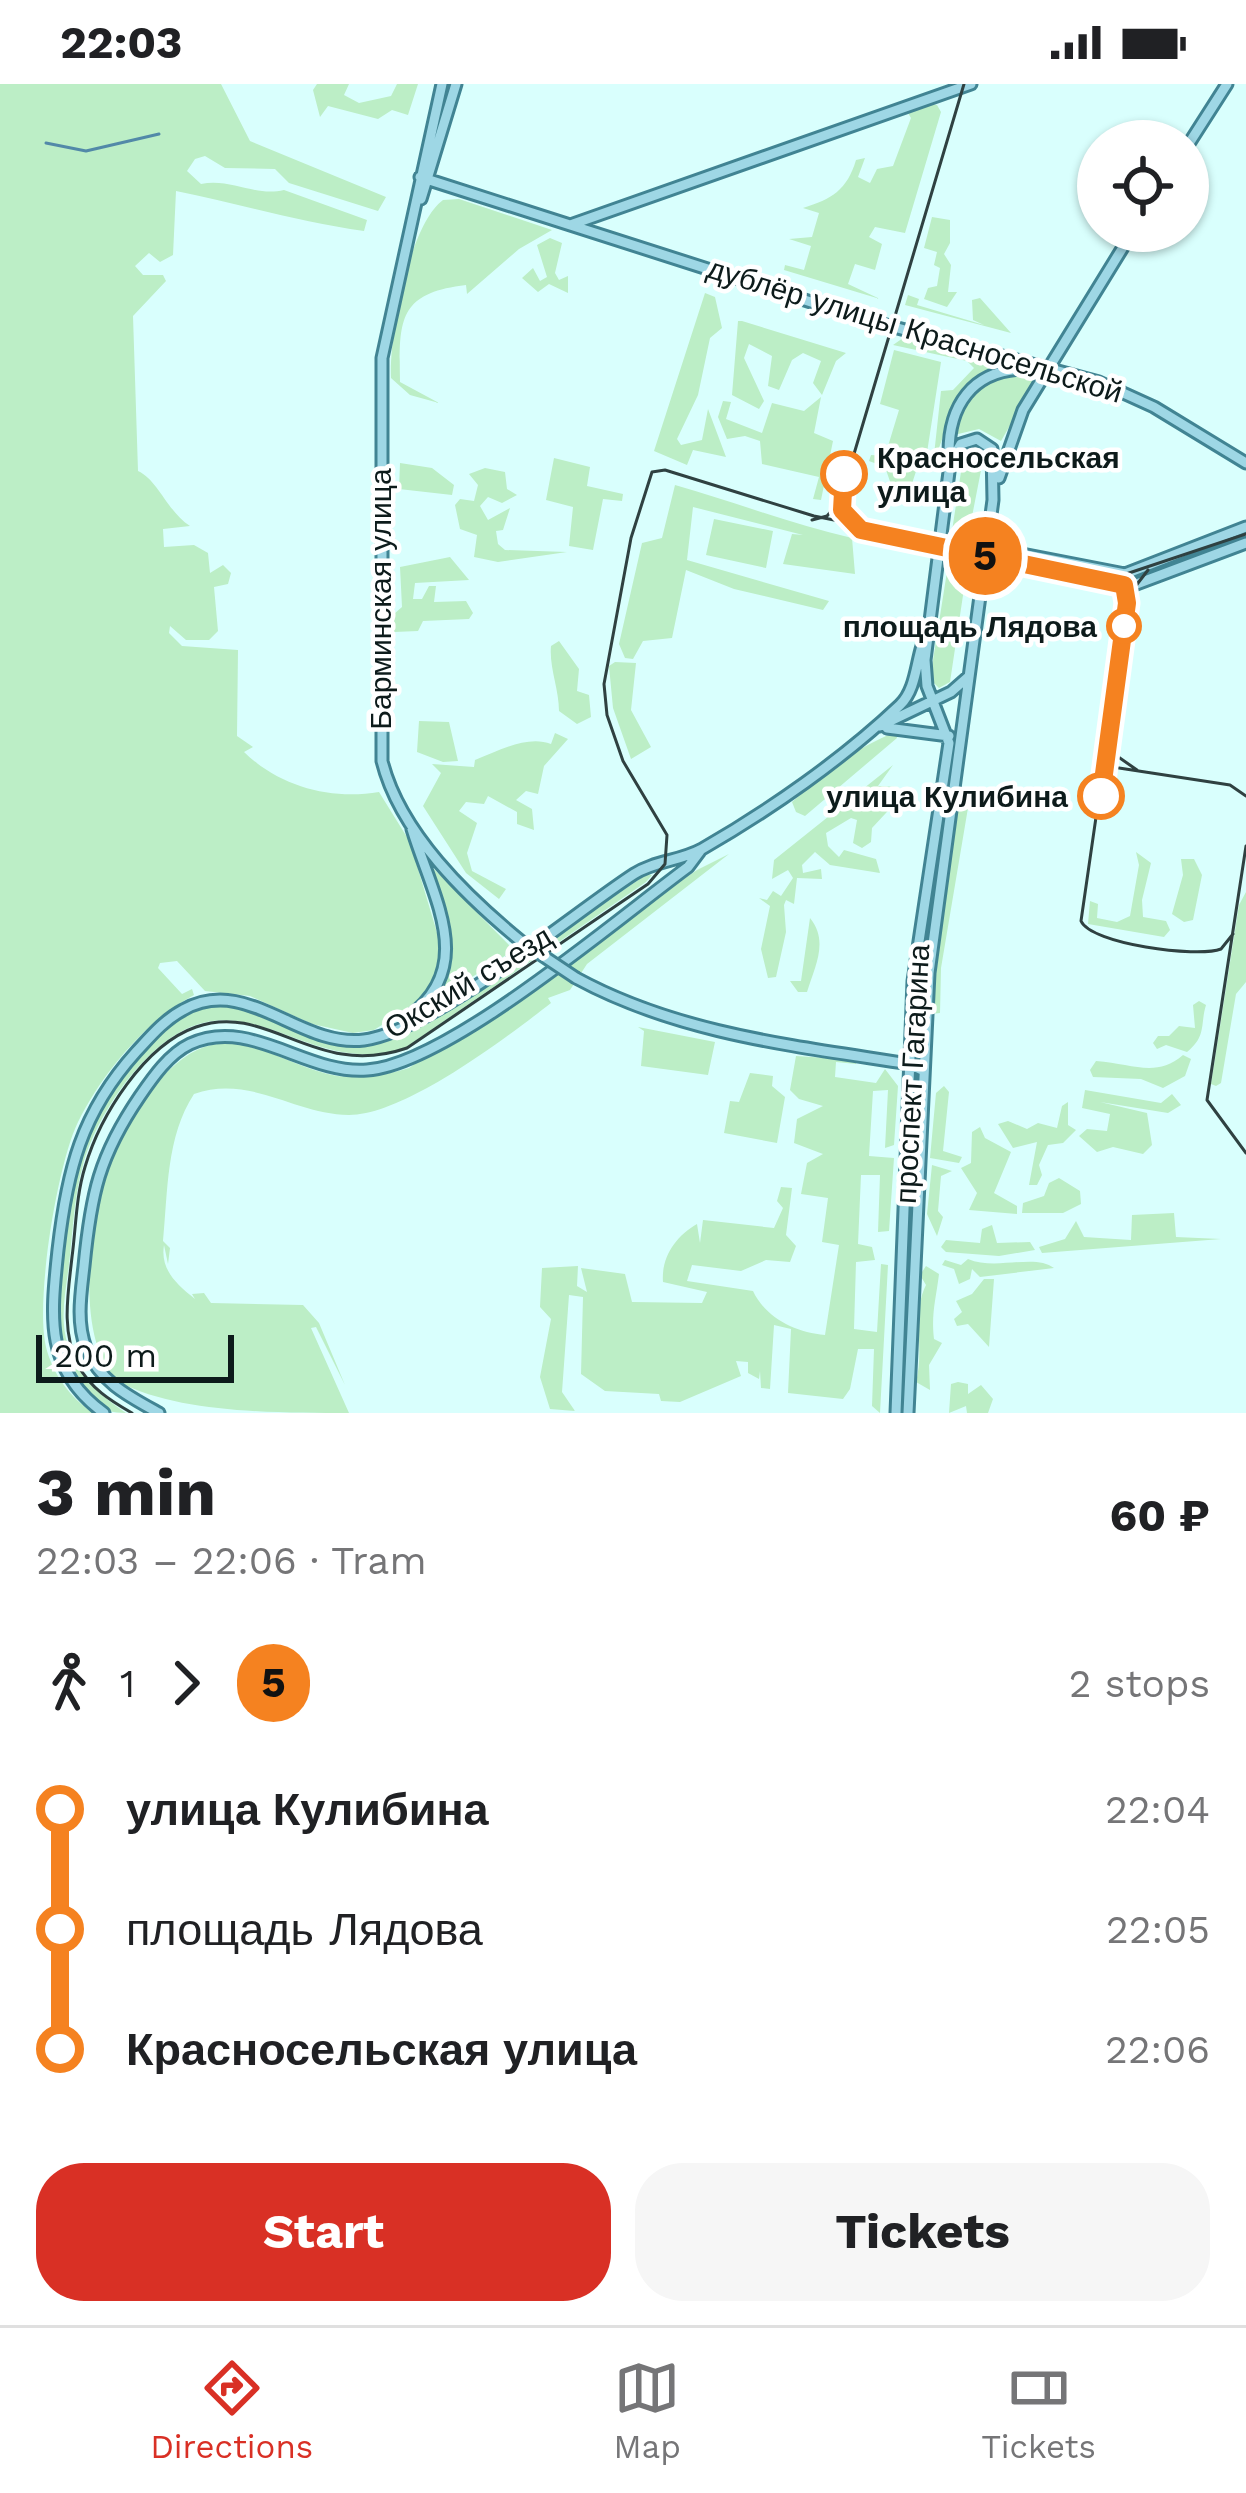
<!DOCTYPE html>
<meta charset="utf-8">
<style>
:root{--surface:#fff;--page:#f6f6f6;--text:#202124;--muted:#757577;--line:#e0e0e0;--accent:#d93025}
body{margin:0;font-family:"Work Sans",sans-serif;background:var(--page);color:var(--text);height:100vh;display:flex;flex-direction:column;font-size:45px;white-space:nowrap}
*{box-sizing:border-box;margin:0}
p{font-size:39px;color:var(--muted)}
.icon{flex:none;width:66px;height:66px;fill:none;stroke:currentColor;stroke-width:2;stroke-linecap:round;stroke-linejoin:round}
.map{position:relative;height:1329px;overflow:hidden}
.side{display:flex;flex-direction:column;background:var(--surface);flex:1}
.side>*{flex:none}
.badge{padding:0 24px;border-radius:39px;font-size:42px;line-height:78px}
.fabs{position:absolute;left:1077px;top:36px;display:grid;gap:24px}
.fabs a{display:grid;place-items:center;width:132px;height:132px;border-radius:50%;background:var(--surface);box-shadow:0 3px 9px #0004;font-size:60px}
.scale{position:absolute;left:36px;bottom:30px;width:198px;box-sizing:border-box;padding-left:12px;border:6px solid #0d1b1b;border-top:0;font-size:33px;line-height:42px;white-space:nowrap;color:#0d1b1b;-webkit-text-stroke:9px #fff;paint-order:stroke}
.map>.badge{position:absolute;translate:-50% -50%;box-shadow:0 0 0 6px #fff}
.legs{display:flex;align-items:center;gap:18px;height:132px;padding:0 36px;font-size:39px}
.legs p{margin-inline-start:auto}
.headline{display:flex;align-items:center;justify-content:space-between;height:204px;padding:0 36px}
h1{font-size:66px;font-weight:700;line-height:90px}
.button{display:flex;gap:24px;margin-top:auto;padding:24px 36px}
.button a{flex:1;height:138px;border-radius:48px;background:var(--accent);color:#fff;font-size:48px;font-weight:700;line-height:138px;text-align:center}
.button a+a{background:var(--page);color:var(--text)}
ul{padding:0 36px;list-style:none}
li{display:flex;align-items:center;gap:42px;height:120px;font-size:45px}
li i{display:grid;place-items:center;width:18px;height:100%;margin:0 15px;background:currentColor}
li i::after{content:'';width:30px;height:30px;margin:-15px;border:9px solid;border-radius:50%;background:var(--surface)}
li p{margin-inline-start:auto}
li:first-child i{background:linear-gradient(#0000 50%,currentColor 0)}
li:last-child i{background:linear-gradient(currentColor 50%,#0000 0)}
.status{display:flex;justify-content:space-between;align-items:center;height:84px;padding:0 60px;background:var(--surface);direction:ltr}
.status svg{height:33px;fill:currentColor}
.dock{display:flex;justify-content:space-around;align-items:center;height:168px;border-top:3px solid var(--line);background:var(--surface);font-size:33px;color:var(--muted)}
.dock a{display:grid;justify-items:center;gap:6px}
.dock .on{color:var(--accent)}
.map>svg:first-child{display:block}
.green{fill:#bceec6}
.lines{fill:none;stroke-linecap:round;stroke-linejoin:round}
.stream{stroke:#5289a8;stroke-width:3}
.major-casing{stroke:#418493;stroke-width:15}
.major{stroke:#9ed7e5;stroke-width:9}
.tram{stroke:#2f4141;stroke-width:3}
.major-bridge-casing{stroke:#418493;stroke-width:15;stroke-linecap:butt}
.major-bridge{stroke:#9ed7e5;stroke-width:9}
.line-1-casing{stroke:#fff;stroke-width:27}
.line-1{stroke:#f58220;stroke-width:18}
.stop-1-dot{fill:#fff;stroke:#f58220;stroke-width:6}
.labels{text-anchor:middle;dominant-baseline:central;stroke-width:9;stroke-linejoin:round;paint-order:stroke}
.street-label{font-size:30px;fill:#0d1b1b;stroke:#fff}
.stop-label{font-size:30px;font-weight:bold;fill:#0d1b1b;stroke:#fff;text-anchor:end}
</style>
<div class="status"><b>22:03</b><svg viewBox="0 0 49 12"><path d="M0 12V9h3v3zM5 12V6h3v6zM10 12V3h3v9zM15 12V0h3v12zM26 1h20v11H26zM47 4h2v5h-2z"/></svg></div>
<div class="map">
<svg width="1246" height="1329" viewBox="0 0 1246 1329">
<rect width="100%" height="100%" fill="#d9fffd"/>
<path class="green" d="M0,0h221l29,57 136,56 -8,14 -89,-28 -14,-14 -50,-1 -20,-12 -10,3 -8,12 14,13c30,-6 54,13 83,6l83,30 -3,11c-63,-9 -125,-27 -188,-40l-3,64 -13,7 -11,-9 -14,13 8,9h20l3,6 -33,35 5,155c20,9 29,40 52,55l-27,3 1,18 30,-2 14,8 2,20 13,-8 8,8 -3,11 -14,3 4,44 -9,9h-23l-16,-14 -1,7 13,13 56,4 -1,86 16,11 -9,5c36,35 87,48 135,40l31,50 31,104 1,24 -19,29 -49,31 -21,3 -41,-9 -62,-28 -45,-5 -28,-30 -17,2 -2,5 24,26 10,-5 2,6c-49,27 -91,77 -116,127 -21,43 -43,179 -32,225 7,28 24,50 47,66h-93z
M317,0h32l-5,11 15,8 32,-7 6,-12h21l-10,31 -16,-5 -14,9 -50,-13 -8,11 -7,-27z
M923,19l14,2 4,7 -36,121 -30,-6 -6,10 13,7 -7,26 -20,-6 -7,20 32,15 -96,-29 1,-5 19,5 7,-24 -22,-7 23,-2 7,-24 -16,-5c29,-9 44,-18 53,-48l9,-2 -7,19 12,6 7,-14 16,-3 18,-48 -6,-10z
M459,115l93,31 -33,19 -52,45 -1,-9c-68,8 -67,35 -66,97l39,21 -29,-8 -19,-17c-2,-42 18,-153 52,-178z
M932,133l18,3v23l-6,11 7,11 -3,27h9l-10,15 -23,-8 4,-11 9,-2 3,-18 -6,-3 3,-13 -13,-4z
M550,154l12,5 -7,30 4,7 9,-4v17l-19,-9 -11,8 -16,-14 11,-10 7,13 7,-4 -10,-32z
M705,209l10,4 7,31 -12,10 -12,57 -21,44 4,6 21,-5 6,-31 18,48 -33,-7 -6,15 -33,-14z
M908,211l11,4 -2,6 67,20 -11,-5 -1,-20 8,-2 31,35 -106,-28z
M738,237h4l104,32 -10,8 -14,34 -9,-12 8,-22 -18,-8 -11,7 -13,30 -11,-4 4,-30 -23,-12 -5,14 20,43 -5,8 -27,-14z
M903,254l95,27 -38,26 -27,73 8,-73 12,-1 21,-22 -7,-7 -74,-16z
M894,266l47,12 -15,97 -7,3 -11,34 -14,-3 -9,-26 -16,-6 2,-6 14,1 14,-46 -19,-6z
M1024,288l14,5 -37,64 -22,-12 -25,6c9,-40 29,-58 70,-63z
M821,313l-7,36 19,8 -12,59 -8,-1 6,-22 -57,-13 -2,-23 -15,-5 -18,3 -9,-22 5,-16 8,1 -5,17 36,14 10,-30 32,8z
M970,361l14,10 -16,82 -16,-6 12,-79z
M554,374l36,9 -3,19 36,8 -1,7 -19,-2 -10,51 -24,-4 4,-39 -27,-7z
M400,379l32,5 22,17 -2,10 -53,-6z
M485,384l20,4 2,17 10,6 -15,8 -14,-6 -8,9 8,14 22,-12 -7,22 -7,1 2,13 7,6 62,2 -69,10 -24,-5 3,-22 -17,-6 -5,-24 5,-6 14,2 4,-16 -9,-11z
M675,401c60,17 116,39 177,53l3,36 -72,-10 9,-30 11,1 -110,-28 -6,53 142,41 -6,9 -89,-21 -48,-19 -14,68 -29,3 -10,18 -8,-1 -6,-14 23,-101 20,-5z
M714,435l59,12 -7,37 -60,-13z
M450,473l19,23 -54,3 -2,16h9l7,-13h7l-2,16 32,-1 7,12 -4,6 -46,2 -5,10 -24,1v-18l8,-7 -2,-40z
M949,475l19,3 -18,120 -11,6 -9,-9z
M559,557l20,28 -2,22 12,4 2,22 -14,7 -18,-13c0,-22 -10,-44 -8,-65z
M615,578l21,1 -5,47 20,37 -20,12 -18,-51 -4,-42z
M419,637l30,1 9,39 -15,1 -26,-10z
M896,648l1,6 -92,78 -9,-4 -4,-10c30,-27 64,-55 104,-70z
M555,649l13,6 -24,27 -6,28 -12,-3 -10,9 16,9 2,21 -17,-6v-12l-29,-16 -4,8 -18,-2 -7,9 18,12 -10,30 5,18 34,18 -7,10 -33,-26 -43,-67 18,-33 -9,-9 42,3 1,-7c23,-9 52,-25 76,-16z
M893,681l-15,21 20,1 1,12 -27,29 -1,14 -9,6 -9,-5 4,-23 -6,-2 -25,15 2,13 11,11 5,-7 32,9 4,14 -50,-8 -15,-13 -13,13 1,8 18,-4 1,10 -25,-1 -3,26 -8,-4 -2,5 2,27 -10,45 -8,1 -7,-29 9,-43 -11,-8 8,2 6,-9 8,5 12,-18 -5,-8 -16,9 2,-19z
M970,712l-29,172 -1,45 -9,1 26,-206z
M1136,768l15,11 -9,37 1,17 23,4 4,9 -6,7 -76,-13 2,-23 8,3 -1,14 20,4 13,-6 9,-51z
M729,770l-142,110 -17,26 -22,8 3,5c-45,35 -146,112 -202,112 -55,-1 -100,-41 -155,-21 -28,43 -26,97 -31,147l7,7 -2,16 -4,-19c-4,24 12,39 31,54l-3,-5 12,-1 7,10 92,2 16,18 26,62 -29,-58 -5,1 38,85c-74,0 -171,0 -230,-31 -46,-39 -30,-167 -10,-218 14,-38 50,-96 88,-114 47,-22 94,19 140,26 25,3 48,-1 72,-8l288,-198z
M1181,775h13l8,16 -9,45 -9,2 -12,-8 11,-39z
M426,777l88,89 -82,53c35,-44 8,-94 -6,-142z
M647,790l5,1 -6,7 -241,166c-89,29 -145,-54 -219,-19 -46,22 -90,88 -103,136 -9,31 -10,66 -14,99 -3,26 -10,55 -1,81 10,31 32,50 58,68 -107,0 -60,-237 -33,-293 18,-38 59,-91 98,-109 60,-27 117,45 193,31l115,-67z
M1246,808v90l-10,12 -15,89 -5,3 -5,-2 28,-179z
M810,834c19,23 5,48 -3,74h-9l-8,-11h11z
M1199,917l7,4c-6,19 1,31 -19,47l-21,-7 -9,4 -4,-6 5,-7h11l10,-10 16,2 -2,-23z
M638,943l77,15 -7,33 -67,-9 3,-35z
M1183,971l8,4 -6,17 -22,12 -22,-9 -48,-2 -3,-7 6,-9c38,3 60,17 87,-6z
M796,972l61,4 -1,4 -20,-2 -1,15 41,6 9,-14 13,17 -4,59 -9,3 3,-58 -15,1 -4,65 25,2 -5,73 -11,1 2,-57h-19l-3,69 14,3 3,13 -19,2 -2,67 23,3 4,-68 7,1 -8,148 -8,-7 2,-57h-16l-8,40 -7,10 -55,-6 3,-64 -17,-4 -4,64 -9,-1 -1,-17 -1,8 -11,-6v-11l-12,-1 5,15 -61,26 -19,-1 -2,-7 -54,-3 -24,-17 2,-77 -14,-2 -7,97 13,19 -25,-2 -10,-32 11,-58 -11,-12 2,-39 36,-2 -1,20 10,6 -6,-24 44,6 7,28 70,1 5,-11 -44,-10c-2,-25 13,-46 34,-58l3,19 3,-23 71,8 9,-20 -6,-7 4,-14 11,1 -6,47 10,11 -6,16 -24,-2 -25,11 -49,-6 -5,16 66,10c12,26 42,42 72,44l14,-90 -17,-3 6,-44 -27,-4 6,-31 16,-9 -29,-11 3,-24 26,-13 -24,-7 -9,-9z
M750,989l23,3 -1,10 13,11 -8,46 -53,-10 6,-32 9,1z
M944,1002l5,6 -6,59 19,6 -3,6 -29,-5 6,-65z
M1085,1006l76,13 11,-9 9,11 -13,8 -68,-11 47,11 5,32 -9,9 -30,-7 -16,5 -18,-16 8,-7 20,2 3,-17 -28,-6z
M1068,1018v23l8,5 -13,13 -15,2 -9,20 3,10 -5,10h-8l8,-43 -24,6 -15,-24 10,-3 19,8 11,-6 19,5 5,-22z
M980,1043l5,11 26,14 -17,41 23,13v8l-48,-4 8,-17 -16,-25 10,-5 1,-31z
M932,1081l20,6 -11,5 -3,35 5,6 -6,19 -10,-22z
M1059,1094l21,13 1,13 -18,9h-41l1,-10 21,-7 5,-13z
M1174,1129l2,24 45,2 -179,14 -3,-6 26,-8 11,-18 8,16 47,3 1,-25z
M992,1141l5,18 33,-1 5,8 -36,6 -53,-4 -5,-5 5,-7 34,3 2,-14z
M968,1175c28,12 67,-6 86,9l-74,9 -8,-8 -2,10 -11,5 -5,-15 -12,-4 3,-5 16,5z
M926,1182l13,8c-3,25 -8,40 -5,65l8,4 -13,22 1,25 -14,-8c9,-34 -5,-67 10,-97l-6,-10z
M984,1195h10l-5,68 -21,-23 -11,2 -3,-7 8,-7 -6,-11 16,-7z
M958,1298l10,2v10l13,-9 12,14 -5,14h-21l-1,-7 -17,7 2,-29z"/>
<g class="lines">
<path class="stream" d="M46,59l40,8 73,-17"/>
<g class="major-casing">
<path id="major" d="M442,0l-60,274v403c18,72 85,136 140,181
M1188,61l39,-61
M420,93l444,142 235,63 55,25 92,56
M421,115l35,-115
M573,140l398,-140
M949,372c-1,-50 23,-86 76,-87
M999,394l24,-68 110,-179
M940,454l185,36 121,-47
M939,466l187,38 120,-45
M981,503l10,-12 19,-8
M880,642l71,-34 17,-15
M887,644l62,8
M576,894c103,56 219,68 333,86l15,7
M406,935c72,-52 28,-118 6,-190
M104,1329c-60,-43 -53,-97 -46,-163 9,-79 23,-137 78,-198 14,-15 28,-32 47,-42 64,-36 116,38 181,30 69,-9 207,-125 270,-166 20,-13 46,-13 68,-25 68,-39 141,-90 198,-144 15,-14 16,-40 22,-59
M159,1329c-31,-17 -59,-31 -73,-65 -10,-26 -5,-55 -2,-82 7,-72 15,-110 56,-170 13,-19 29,-42 50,-52 60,-28 116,31 177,26 80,-5 250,-151 321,-203l12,-16
M896,1329l17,-432 36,-238 -22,-57 -2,-26 25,-196 11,-20 16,-5 15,10 1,51 -64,473 -21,440"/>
</g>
<use href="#major" class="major"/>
<path class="tram" d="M812,436l15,-4 13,-15 124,-417
M1148,486l-20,26 -47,325c10,23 116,37 140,28l12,-15
M1112,650l5,22 20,14
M1119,684l111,17 16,11
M1246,762l-39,254 39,53
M132,1329c-21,-12 -42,-25 -54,-48 -17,-34 -10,-71 -6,-108 4,-30 4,-61 13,-90 15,-51 59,-122 111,-140 73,-26 118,53 211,21l241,-164 17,-20 2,-29 -44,-74 -16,-46 -3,-31 27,-146 21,-66 13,-2 149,46 303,61 129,-43"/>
<g class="major-bridge-casing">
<path id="major-bridge" d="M522,858l54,36"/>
</g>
<use href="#major-bridge" class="major-bridge"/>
</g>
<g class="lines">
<g class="line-1-casing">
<path id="line-1" d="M844,390l-2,36 19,20 263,55 3,18 -26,193"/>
</g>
<use href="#line-1" class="line-1"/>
</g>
<g class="stop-1-dot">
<circle cx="844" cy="390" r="21"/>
<circle cx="1124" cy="542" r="15"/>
<circle cx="1101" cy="712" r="21"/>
</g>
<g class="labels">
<g class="street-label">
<text transform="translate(915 246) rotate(17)">дублёр улицы Красносельской</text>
<text transform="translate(380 515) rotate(-90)">Барминская улица</text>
<text transform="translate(468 898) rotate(-31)">Окский съезд</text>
<text transform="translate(912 990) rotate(-87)">проспект Гагарина</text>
</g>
<g class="stop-label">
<text x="877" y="373" text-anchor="start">Красносельская<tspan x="877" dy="34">улица</tspan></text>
<text x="1097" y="542">площадь Лядова</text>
<text x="1068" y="712">улица Кулибина</text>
</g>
</g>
</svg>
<div class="fabs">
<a><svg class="icon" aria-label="locate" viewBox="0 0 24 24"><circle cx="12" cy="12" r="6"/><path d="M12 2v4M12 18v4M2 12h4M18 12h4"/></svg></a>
</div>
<div class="scale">200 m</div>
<b class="badge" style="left:985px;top:472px;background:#f58220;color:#111">5</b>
</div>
<section class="side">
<div class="headline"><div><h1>3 min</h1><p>22:03 – 22:06 · Tram</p></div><b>60 ₽</b></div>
<div class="legs"><svg class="icon" aria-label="walk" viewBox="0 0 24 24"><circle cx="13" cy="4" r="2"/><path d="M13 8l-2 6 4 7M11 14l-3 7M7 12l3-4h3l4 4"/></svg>1<svg class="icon" aria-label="forward" viewBox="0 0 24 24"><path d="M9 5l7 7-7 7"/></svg><b class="badge" style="background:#f58220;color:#111">5</b><p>2 stops</p></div>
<ul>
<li><i style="color:#f58220"></i><b>улица Кулибина</b><p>22:04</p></li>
<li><i style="color:#f58220"></i><span>площадь Лядова</span><p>22:05</p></li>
<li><i style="color:#f58220"></i><b>Красносельская улица</b><p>22:06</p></li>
</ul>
<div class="button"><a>Start</a><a>Tickets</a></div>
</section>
<nav class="dock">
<a class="on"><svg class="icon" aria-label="directions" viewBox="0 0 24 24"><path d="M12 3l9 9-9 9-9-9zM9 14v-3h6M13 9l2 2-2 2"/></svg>Directions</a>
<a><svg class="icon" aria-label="map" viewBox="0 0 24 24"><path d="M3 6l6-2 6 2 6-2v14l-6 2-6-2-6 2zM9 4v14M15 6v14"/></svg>Map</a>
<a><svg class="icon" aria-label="tickets" viewBox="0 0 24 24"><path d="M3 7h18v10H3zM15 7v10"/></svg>Tickets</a>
</nav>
